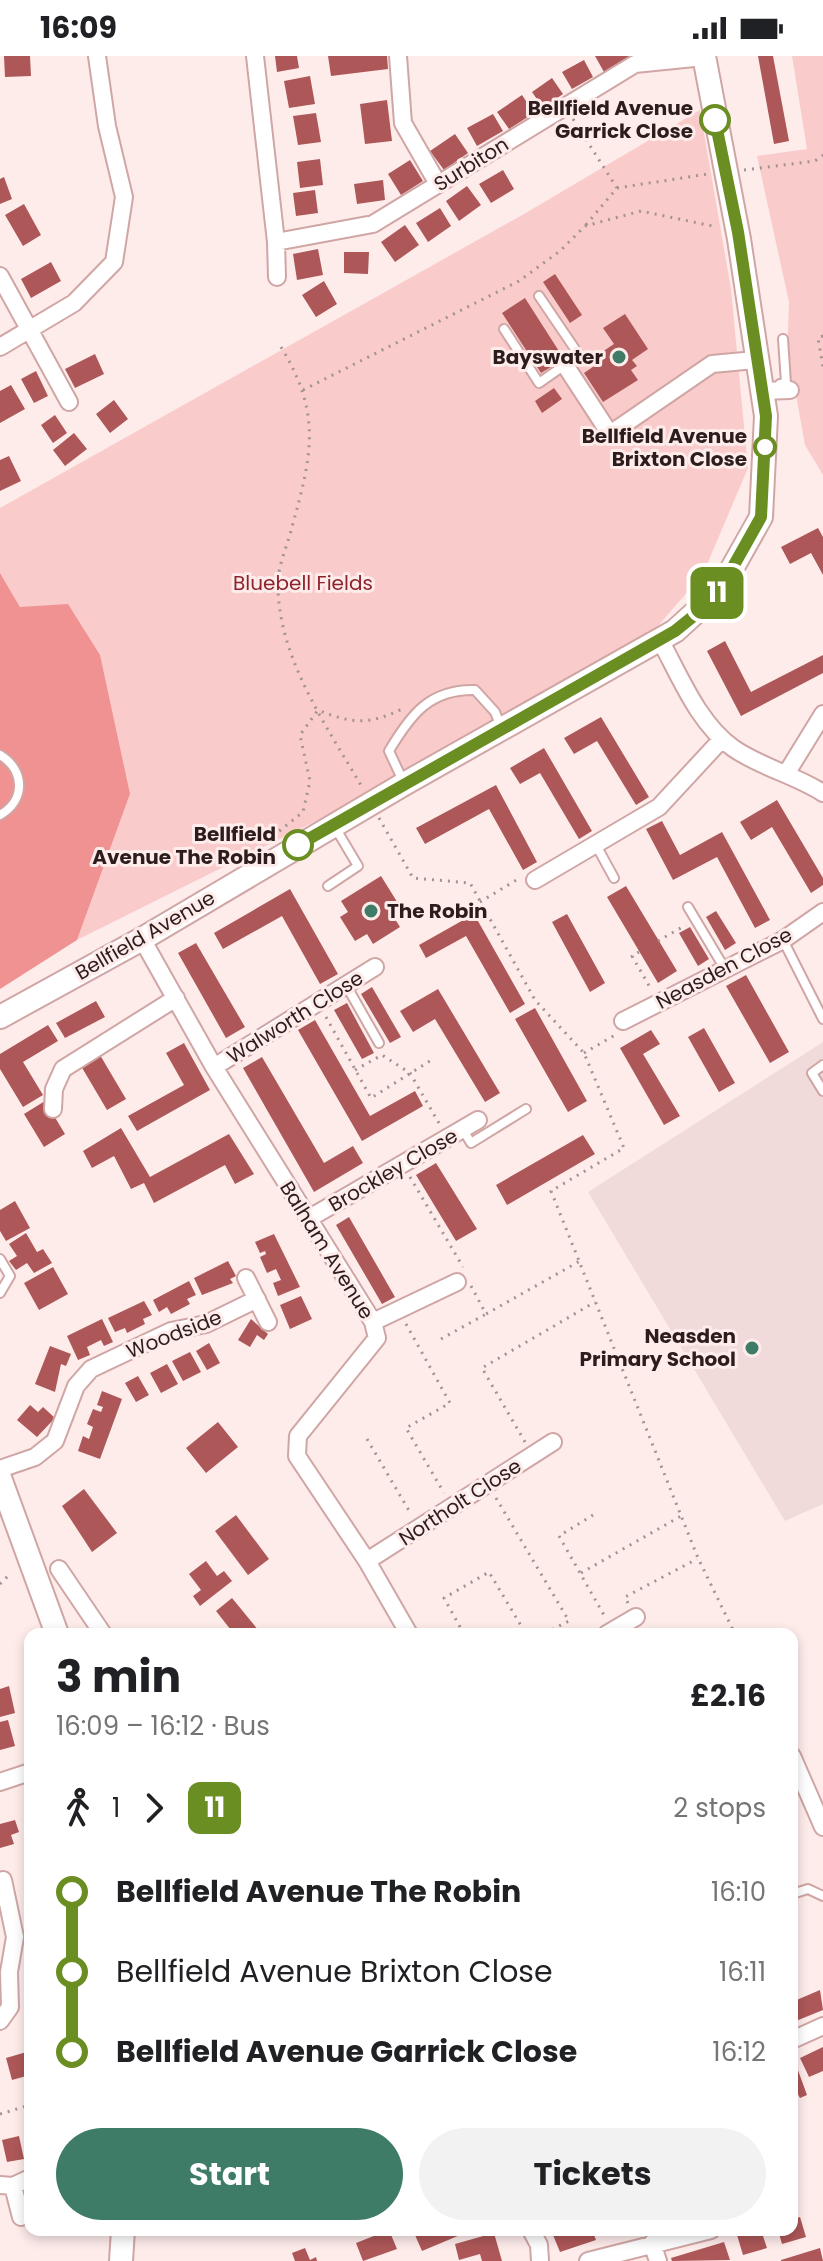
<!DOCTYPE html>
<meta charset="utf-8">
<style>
:root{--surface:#fff;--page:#f2f2f2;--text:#202124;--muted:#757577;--accent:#3e7c68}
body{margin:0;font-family:Poppins,sans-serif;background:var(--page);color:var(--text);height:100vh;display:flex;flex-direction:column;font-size:30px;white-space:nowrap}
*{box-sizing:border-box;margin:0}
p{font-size:26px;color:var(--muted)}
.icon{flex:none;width:44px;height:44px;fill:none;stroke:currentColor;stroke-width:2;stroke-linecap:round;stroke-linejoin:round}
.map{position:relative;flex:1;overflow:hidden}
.sheet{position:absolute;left:24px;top:1572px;width:774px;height:608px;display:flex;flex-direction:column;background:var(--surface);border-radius:16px;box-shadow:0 4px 12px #0003}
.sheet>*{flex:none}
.badge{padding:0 16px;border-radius:12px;font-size:28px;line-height:52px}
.map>.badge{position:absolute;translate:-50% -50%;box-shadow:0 0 0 4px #fff}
.legs{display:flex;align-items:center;gap:12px;height:88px;padding:0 32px;font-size:26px}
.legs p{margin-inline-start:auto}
.summary{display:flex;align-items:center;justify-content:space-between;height:136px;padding:0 32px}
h1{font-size:44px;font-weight:700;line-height:60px}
.primary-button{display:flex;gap:16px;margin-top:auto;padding:16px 32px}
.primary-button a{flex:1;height:92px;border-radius:48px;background:var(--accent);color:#fff;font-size:32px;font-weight:700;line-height:92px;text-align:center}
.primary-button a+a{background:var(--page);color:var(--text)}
ul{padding:0 32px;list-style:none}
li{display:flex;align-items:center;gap:28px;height:80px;font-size:30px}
li i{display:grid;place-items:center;width:12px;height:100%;margin:0 10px;background:currentColor}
li i::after{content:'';width:20px;height:20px;margin:-10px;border:6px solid;border-radius:50%;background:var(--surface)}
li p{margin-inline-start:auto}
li:first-child i{background:linear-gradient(#0000 50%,currentColor 0)}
li:last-child i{background:linear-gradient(currentColor 50%,#0000 0)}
.status{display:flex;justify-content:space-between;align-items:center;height:56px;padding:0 40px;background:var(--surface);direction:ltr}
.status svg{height:22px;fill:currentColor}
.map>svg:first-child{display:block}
.built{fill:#f0dbda}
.green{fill:#f9cccb}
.forest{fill:#ef9291}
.building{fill:#ad5758}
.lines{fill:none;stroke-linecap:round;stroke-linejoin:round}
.lane-casing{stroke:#d0a6a5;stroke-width:12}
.street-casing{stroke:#d0a6a5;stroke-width:20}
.secondary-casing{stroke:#d0a6a5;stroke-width:26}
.path{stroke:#a39291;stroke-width:3;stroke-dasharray:2 6;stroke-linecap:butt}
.lane{stroke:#fff;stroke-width:8}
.street{stroke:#fff;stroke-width:16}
.secondary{stroke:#fff;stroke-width:22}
.line-1-casing{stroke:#fff;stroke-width:18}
.line-1{stroke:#6b8e23;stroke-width:12}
.stop-1-dot{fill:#fff;stroke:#6b8e23;stroke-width:4}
.poi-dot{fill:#3e7c68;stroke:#feeceb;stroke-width:3}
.labels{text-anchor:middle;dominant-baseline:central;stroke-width:6;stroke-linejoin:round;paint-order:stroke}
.stop-label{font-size:20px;font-weight:bold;fill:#2c1d1c;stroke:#feeceb;text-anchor:end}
.street-label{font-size:20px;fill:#2c1d1c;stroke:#feeceb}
.poi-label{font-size:20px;font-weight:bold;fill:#2c1d1c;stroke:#feeceb;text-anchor:end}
.park-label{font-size:20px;fill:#8e222c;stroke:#feeceb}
</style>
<div class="status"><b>16:09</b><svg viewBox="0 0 49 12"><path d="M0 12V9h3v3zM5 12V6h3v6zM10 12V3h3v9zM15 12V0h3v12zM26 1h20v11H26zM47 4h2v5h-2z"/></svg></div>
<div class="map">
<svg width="823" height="2205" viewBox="0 0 823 2205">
<rect width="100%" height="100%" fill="#feeceb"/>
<path class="built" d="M823,986v462l-38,17 -197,-329z"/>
<path class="green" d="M792,0h31v419l-18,-30 -9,-50 -10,-9 3,-84 -32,-146 50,-7z
M700,54l31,179 17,179 -45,106 -46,53 -311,179 -269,134 53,-146 -130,-221v-65l524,-294z"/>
<path class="forest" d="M0,517l20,34 48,-3 32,51 30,139 -53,146 -77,49z"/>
<path class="building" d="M4,0h26l1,20 -26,1z
M275,0h22l2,12 -22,4z
M328,0h59l1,13 -57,7z
M595,0h35l-26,16z
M758,0h15l16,85 -15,3z
M584,4l9,17 -21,12 -10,-17z
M310,20l5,28 -26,4 -5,-27z
M552,22l11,16 -20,14 -11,-16z
M522,39l12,18 -25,16 -12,-17z
M387,44l5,41 -27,3 -5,-40z
M316,57l5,29 -23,3 -5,-29z
M493,58l10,17 -26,15 -10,-18z
M455,78l13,19 -24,17 -14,-19z
M320,103l3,26 -23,3 -3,-26z
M410,104l13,21 -22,14 -13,-21z
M503,114l11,19 -23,14 -12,-19z
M4,121l8,22 -12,5v-25z
M383,124l2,20 -28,4 -3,-20z
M467,130l14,19 -22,16 -13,-20z
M315,134l3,23 -22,3 -3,-23z
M24,148l17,31 -18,11 -18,-31z
M440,152l11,18 -23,16 -12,-19z
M405,169l14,20 -24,17 -14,-20z
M318,193l5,26 -26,5 -4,-26z
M344,196h25l-1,22 -24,-1z
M51,206l10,19 -30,17 -10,-19z
M555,218l27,41 -12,8 -27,-41z
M324,225l13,23 -21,13 -14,-22z
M525,242l39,61 -23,14 -39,-60z
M625,258l23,35 -16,11 5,6 -6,4 7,10 -35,22 -19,-29 19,-13 -4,-6 15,-10 -11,-16z
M95,298l9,20 -29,14 -10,-19z
M36,315l12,25 -14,7 -13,-24z
M11,329l14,24 -25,14v-32z
M554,332l8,11 -20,14 -7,-12z
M114,344l14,19 -18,14 -14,-19z
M55,359l12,18 -14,10 -12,-18z
M74,377l13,16 -22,17 -12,-16z
M9,400l12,25 -21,10v-31z
M818,472l5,9v38l-12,-22 -21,11 -9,-17z
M725,585l26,51 72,-37v18l-82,43 -34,-65z
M601,661l48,80 -13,8 -39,-64 -23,13 -10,-16z
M544,692l48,83 -13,8 -39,-66 -20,11 -10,-16z
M496,729l41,77 -14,8 -34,-61 -64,35 -9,-16z
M777,744l46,78v7l-12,8 -39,-66 -21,13 -11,-18z
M662,765l18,34 42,-23 48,88 -15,8 -38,-71 -44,23 -27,-51z
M381,820l23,37 -9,6 5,8 -27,17 -6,-10 -12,7 -15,-24 8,-5 -7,-11z
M626,830l51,85 -19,12 -51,-86z
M290,833l48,85 -18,10 -38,-68 -59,33 -9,-16z
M716,855l20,32 -11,7 -19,-33z
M474,858l51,90 -15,9 -44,-77 -40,22 -7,-13z
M567,858l38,69 -15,9 -38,-70z
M690,871l19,32 -11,7 -19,-33z
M196,887l49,84 -19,11 -48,-85z
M746,919l43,77 -19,11 -44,-77z
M372,931l29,50 -11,6 -29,-49z
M438,933l62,104 -15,9 -50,-83 -22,13 -13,-21z
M96,945l9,16 -40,21 -9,-15z
M347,947l27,50 -12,6 -28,-49z
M535,952l52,93 -19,11 -53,-93z
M315,964l55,96 45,-25 8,15 -61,35 -64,-111z
M48,969l10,16 -35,21 20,33 -20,12 -23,-38v-15z
M704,972l31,55 -16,9 -31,-55z
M651,974l9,14 -17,10 37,62 -16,9 -44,-77z
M184,987l26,47 -73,41 -9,-15 56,-31 -18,-32z
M100,999l26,44 -19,11 -26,-44z
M262,1001l62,106 29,-17 10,17 -49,29 -71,-124z
M45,1045l20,33 -21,13 -20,-33z
M121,1072l29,49 79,-43 25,40 -19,10 -10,-19 -71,38 -10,-20 -13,6 -17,-33 -22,12 -9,-17z
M583,1079l12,19 -88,51 -11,-20z
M436,1107l41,66 -21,12 -40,-66z
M15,1145l15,27 -24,13 -6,-10v-21z
M349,1161l46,80 -13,7 -46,-79z
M26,1177l11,19 6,-3 9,14 -18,10 -7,-10 -11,7 -7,-9 8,-5 -8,-12z
M274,1178l26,53 -22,9 -5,-13 8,-3 -5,-11 -9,4 -7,-16 6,-3 -1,-3 -5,2 -5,-11z
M228,1205l8,15 -6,3 3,4 -31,12 -8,-17z
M53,1211l15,27 -29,16 -15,-27z
M189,1225l7,14 -9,4 3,5 -19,10 -4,-7 -8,5 -6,-12z
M301,1240l11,23 -22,10 -10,-24z
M144,1245l8,14 -9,4 2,5 -18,9 -2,-5 -10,4 -7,-14z
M102,1263l11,23 -9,4 -3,-6 -14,7 3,8 -12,5 -11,-24z
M251,1263l17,15 -4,6 -7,-5 -7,12 -12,-7z
M209,1287l11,20 -13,7 -11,-19z
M50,1290l21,8 -5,12 -5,-2 -6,28 -20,-8z
M190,1296l11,20 -18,9 -11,-20z
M167,1308l11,20 -17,9 -11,-20z
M138,1320l11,19 -13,7 -11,-19z
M102,1335l20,8 -22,60 -22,-8 5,-15 6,3 4,-12 -6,-3 6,-15 8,3 2,-5 -6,-2z
M30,1349l8,7 5,-5 12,11 -18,19 -20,-17z
M218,1366l20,25 -32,26 -20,-25z
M84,1433l33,44 -25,19 -30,-46z
M236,1459l33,44 -21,16 -33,-44z
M206,1505l11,15 7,-5 8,10 -32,25 -7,-10 8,-6 -12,-16z
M232,1542l27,33 -4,3h-21l-18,-23z
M9,1630l6,27 -15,4v-28z
M8,1664l7,26 -15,4v-28z
M15,1764l4,12 -8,3 3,9 -14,4v-24z
M820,1934l3,20 -27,11 -4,-19z
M823,1991v24l-14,6 -9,-19z
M30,1995v24l-18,5 -6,-22z
M795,2006l12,33 -7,3 -8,-14v-21z
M19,2080l5,23 -17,3 -5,-22z
M800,2161l6,20 -24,7 -4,-14h14v-11z
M389,2174l8,19 -34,12 -7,-18z
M427,2174h45l-50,21 -7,-16z
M568,2174l2,6 4,-1 -2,-5h20l4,10 -36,12 -7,-17z
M761,2174l6,18 -24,7 -6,-20z
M494,2177l8,28h-20l-2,-7 -21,6 -4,-16z
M724,2186l6,18 -58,1 -1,-3z
M305,2192l5,12 6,-3 1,4h-22l-3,-8z
M820,2192l3,13h-42v-1z"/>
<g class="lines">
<g class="lane-casing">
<path id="lane" d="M504,273l35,54 40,-28 -40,-59
M780,328l6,-1 -3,-44
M0,699c25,15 26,45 0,60
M404,727l-15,-32c22,-37 41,-62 86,-61l20,22 6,15
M596,789l18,33
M328,830l30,-20 -22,-37
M688,851l37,62
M783,884l40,79
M346,929l33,58
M823,1009l-11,8 11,18
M463,1074l8,13 55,-34
M0,1203l10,17 -10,17
M792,1838l16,-5 15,7"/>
</g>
<g class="street-casing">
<path id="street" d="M255,0l21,186 97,-18 262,-160 69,-7
M398,0l5,67 35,61
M276,186l1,35
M0,220l69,126
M0,291l74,-44 40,-41 10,-65 -17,-71 -10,-70
M565,309l45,69 102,-70 43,-4
M761,335l29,-1
M660,584c20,36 38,83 73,108 27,19 62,27 90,45
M786,718l37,-60
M535,824l124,-73 63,-68
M142,883l72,128 159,255 4,16 -79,98 -1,20 70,105 42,73
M623,965l160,-81 40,-28
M214,1011l161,-100
M53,1053l1,-20 9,-20 113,-71
M308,1163l170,-99
M246,1222l22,44
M373,1266l84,-40
M0,1413l35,-12 20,-16 21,-55 15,-17 80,-38 35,-7 51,-25
M367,1505l186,-119
M59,1513l44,65
M607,1578l29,-17
M792,1700l31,71
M0,1726l30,-10
M0,1965l10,-14 -1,-35 6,-35 -12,-57
M792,1984l31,-14
M0,2129l13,1 17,-8
M13,2130l8,31
M531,2174l8,15 1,16
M652,2187l6,18
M588,2205l123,-31"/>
</g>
<g class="secondary-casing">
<path id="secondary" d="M0,961l142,-78 262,-155 271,-153 45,-41 41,-73 5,-101 -27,-177 -35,-183
M0,1422l57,156
M121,2205l2,-31"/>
</g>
<path class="path" d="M573,63l44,69 -32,38
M744,114l71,-9 8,-6
M617,132l91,-14
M823,280l-5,2 5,29
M281,291c41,67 31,108 11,180 -4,17 -13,36 -14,53 -2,75 48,145 84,207
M303,334l216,-109 41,-30 25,-25 56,-15 76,16
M379,762l34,60 57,5 65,117 49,53 40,95 -73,43 147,367 37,76
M273,780l30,-24 7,-31 -10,-46 18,-25c34,14 51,15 84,-1
M480,846l38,-23
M658,885l28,-16
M639,896l-7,4 19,33
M326,961l45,81 62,-39
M584,997l31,-18
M355,1014l27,-15 28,18 30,52
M410,1121l53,90
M471,1230l15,28 94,-53
M406,1268l44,79 -44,25 38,65
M441,1283l45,-25
M367,1383l44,75
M525,1386l-43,-74 113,-66
M496,1442l73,123 -16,8 2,5
M593,1459l-34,21 46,81
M581,1517l100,-57
M0,1528l11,-11
M628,1547l-3,-6 72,-38
M464,1578l-20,-36 45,-26 37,62
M0,2058l30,-9"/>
<use href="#lane" class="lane"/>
<use href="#street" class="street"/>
<use href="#secondary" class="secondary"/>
</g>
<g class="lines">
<g class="line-1-casing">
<path id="line-1" d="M298,789l377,-214 31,-25 14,-16 41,-73 5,-101 -28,-184 -23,-112"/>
</g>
<use href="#line-1" class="line-1"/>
</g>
<g class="stop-1-dot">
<circle cx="715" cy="64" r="14"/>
<circle cx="765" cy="391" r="10"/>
<circle cx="298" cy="789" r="14"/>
</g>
<g class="poi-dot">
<circle cx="619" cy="301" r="8"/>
<circle cx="371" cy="855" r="8"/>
<circle cx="752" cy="1292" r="8"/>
</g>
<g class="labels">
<g class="stop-label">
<text x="693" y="52">Bellfield Avenue<tspan x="693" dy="23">Garrick Close</tspan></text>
<text x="747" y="380">Bellfield Avenue<tspan x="747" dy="23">Brixton Close</tspan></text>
<text x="276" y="778">Bellfield<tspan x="276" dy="23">Avenue The Robin</tspan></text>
</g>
<g class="street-label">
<text transform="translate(471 108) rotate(-32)">Surbiton</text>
<text transform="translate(145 879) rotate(-30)">Bellfield Avenue</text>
<text transform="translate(724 912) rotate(-28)">Neasden Close</text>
<text transform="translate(295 961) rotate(-32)">Walworth Close</text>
<text transform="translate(393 1114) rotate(-30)">Brockley Close</text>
<text transform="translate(327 1194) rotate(58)">Balham Avenue</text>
<text transform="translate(174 1278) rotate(-21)">Woodside</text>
<text transform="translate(460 1446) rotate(-33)">Northolt Close</text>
</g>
<g class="poi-label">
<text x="603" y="301">Bayswater</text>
<text x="387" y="855" text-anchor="start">The Robin</text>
<text x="736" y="1280">Neasden<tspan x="736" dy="23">Primary School</tspan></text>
</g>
<g class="park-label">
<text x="303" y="527">Bluebell Fields</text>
</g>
</g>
</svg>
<b class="badge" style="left:717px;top:537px;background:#6b8e23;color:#fff">11</b>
<section class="sheet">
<div class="summary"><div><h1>3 min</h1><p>16:09 – 16:12 · Bus</p></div><b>£2.16</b></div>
<div class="legs"><svg class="icon" aria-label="walk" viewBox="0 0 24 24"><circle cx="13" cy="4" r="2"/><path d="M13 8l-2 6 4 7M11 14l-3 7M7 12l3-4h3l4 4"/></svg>1<svg class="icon" aria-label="forward" viewBox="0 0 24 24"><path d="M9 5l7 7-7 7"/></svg><b class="badge" style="background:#6b8e23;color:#fff">11</b><p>2 stops</p></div>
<ul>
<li><i style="color:#6b8e23"></i><b>Bellfield Avenue The Robin</b><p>16:10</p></li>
<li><i style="color:#6b8e23"></i><span>Bellfield Avenue Brixton Close</span><p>16:11</p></li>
<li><i style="color:#6b8e23"></i><b>Bellfield Avenue Garrick Close</b><p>16:12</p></li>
</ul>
<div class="primary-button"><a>Start</a><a>Tickets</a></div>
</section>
</div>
